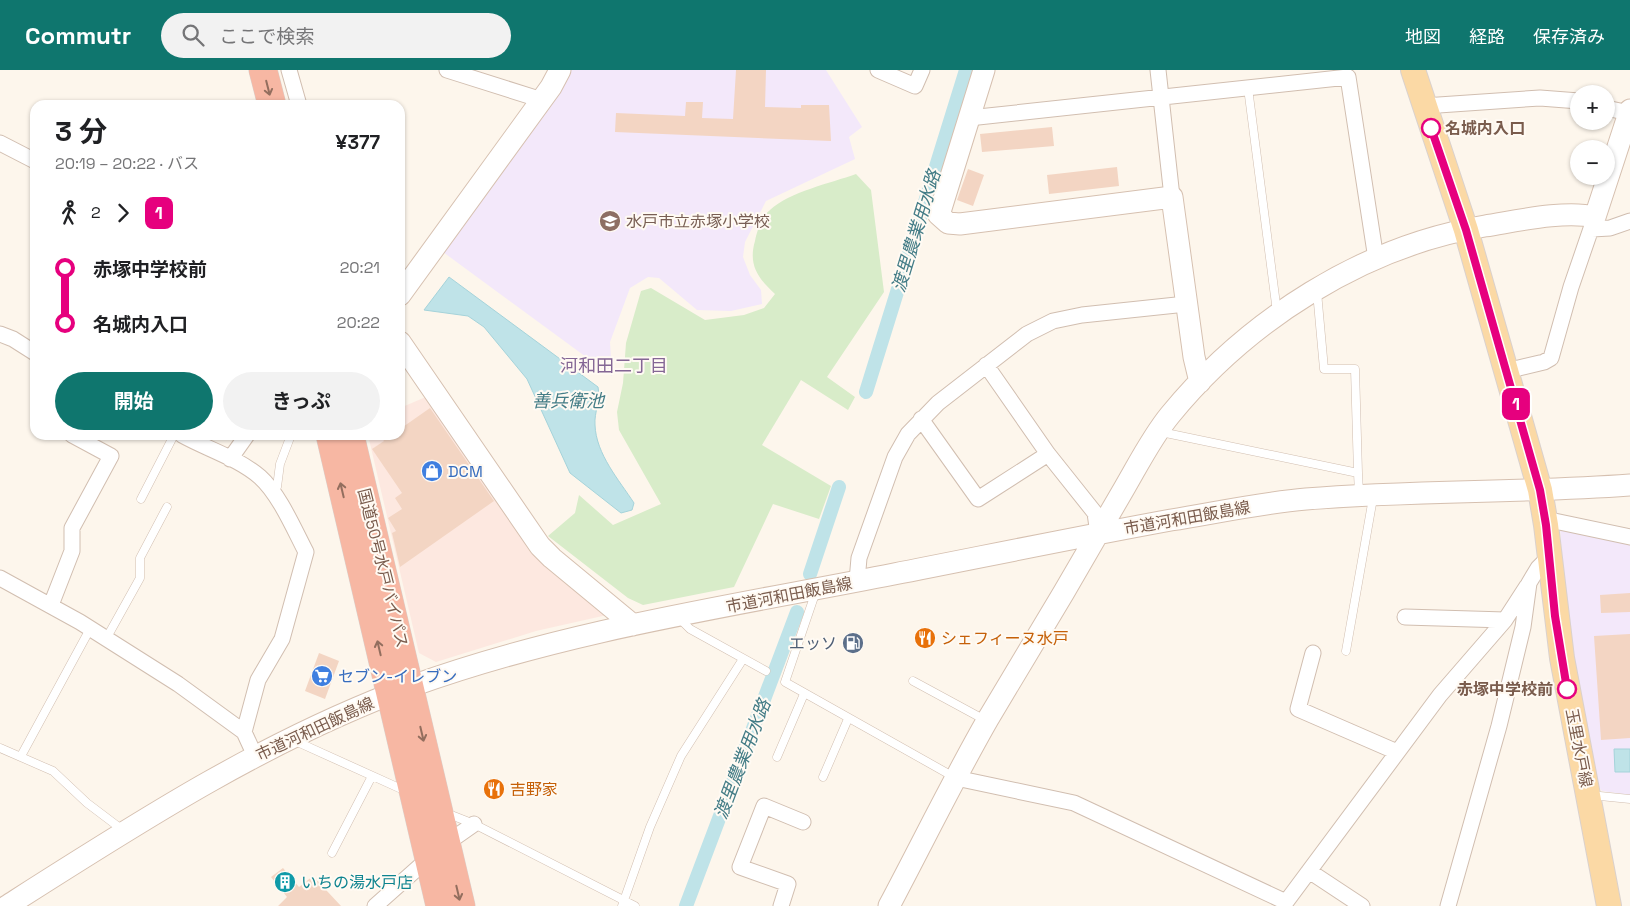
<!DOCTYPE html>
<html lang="ja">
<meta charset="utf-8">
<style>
:root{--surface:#fff;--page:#f2f2f2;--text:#202124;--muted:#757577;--accent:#0f766e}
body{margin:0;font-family:"Space Grotesk","Noto Sans JP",sans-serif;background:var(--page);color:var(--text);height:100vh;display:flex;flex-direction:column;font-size:19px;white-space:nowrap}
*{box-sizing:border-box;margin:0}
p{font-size:16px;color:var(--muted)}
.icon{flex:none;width:28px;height:28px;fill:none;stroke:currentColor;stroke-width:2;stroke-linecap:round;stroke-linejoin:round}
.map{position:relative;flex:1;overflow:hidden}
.details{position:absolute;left:30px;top:30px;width:375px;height:340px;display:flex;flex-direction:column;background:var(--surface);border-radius:15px;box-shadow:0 1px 4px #0004}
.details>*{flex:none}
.badge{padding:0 10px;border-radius:8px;font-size:18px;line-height:32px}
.controls{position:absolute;left:1570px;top:15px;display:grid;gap:10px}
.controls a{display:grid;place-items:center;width:45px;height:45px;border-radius:50%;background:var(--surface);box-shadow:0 1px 4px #0004;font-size:25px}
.map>.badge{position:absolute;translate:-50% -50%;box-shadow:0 0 0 2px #fff}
.legs{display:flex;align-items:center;gap:8px;height:55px;padding:0 25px;font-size:16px}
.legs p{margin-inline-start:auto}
.headline{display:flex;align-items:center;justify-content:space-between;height:85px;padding:0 25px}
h1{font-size:28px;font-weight:700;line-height:38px}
.button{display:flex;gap:10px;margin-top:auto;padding:10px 25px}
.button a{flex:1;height:58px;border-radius:30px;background:var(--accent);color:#fff;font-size:20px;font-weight:700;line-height:58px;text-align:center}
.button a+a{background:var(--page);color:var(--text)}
ul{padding:0 25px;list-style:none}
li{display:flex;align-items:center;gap:18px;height:55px;font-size:19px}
li i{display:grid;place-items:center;width:8px;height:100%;margin:0 6px;background:currentColor}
li i::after{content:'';width:12px;height:12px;margin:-6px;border:4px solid;border-radius:50%;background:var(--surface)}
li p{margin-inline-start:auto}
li:first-child i{background:linear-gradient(#0000 50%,currentColor 0)}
li:last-child i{background:linear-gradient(currentColor 50%,#0000 0)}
header{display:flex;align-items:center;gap:30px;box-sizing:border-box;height:70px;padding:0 25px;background:var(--accent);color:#fff}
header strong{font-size:24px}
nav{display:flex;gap:28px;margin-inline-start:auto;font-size:18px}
.search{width:350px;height:45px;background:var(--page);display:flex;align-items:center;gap:12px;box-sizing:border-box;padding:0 18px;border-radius:28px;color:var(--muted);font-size:19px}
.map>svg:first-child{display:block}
.commercial{fill:#fde8e0}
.education{fill:#f3e8fa}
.green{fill:#d8ecc9}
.water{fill:#bfe3e8;stroke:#a5d3da}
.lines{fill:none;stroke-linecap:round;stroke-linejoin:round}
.canal{stroke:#bfe3e8;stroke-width:14}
.building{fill:#f3d5c3}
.lane-casing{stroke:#d1beb0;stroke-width:9}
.street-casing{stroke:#d1beb0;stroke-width:17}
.secondary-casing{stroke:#d6c0b0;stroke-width:23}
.primary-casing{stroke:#dad1cd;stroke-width:26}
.highway-casing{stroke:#dad1cd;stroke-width:29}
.lane{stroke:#fff;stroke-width:8}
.street{stroke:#fff;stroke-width:15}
.secondary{stroke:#fff;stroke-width:21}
.primary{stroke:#fbd9a5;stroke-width:24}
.highway{stroke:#f7b7a3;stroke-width:28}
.oneway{stroke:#936e5e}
.line-1-casing{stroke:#fff;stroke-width:11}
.line-1{stroke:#e6007e;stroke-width:8}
.stop-1-dot{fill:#fff;stroke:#e6007e;stroke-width:2.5}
.labels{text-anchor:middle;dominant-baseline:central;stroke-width:4;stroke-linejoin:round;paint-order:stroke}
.stop-label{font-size:16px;font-weight:bold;fill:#7a5c4d;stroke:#fffaf3;text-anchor:start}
.education-label{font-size:16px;fill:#785e54;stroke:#fffaf3;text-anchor:start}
.shop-label{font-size:16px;fill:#366cbe;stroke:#fffaf3;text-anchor:start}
.street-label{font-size:16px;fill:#7a5c4d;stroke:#fffaf3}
.food-label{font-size:16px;fill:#c56008;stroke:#fffaf3;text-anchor:start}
.service-label{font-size:16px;fill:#4e5e75;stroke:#fffaf3;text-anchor:end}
.culture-label{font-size:16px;fill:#0d838f;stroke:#fffaf3;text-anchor:start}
.water-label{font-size:18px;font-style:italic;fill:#437c86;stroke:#fffaf3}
.neighbourhood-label{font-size:18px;fill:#846695;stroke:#fffaf3}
</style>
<header>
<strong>Commutr</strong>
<div class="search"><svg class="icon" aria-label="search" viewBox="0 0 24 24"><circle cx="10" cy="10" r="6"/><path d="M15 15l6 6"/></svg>ここで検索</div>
<nav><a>地図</a><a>経路</a><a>保存済み</a></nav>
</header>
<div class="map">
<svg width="1630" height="836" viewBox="0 0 1630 836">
<rect width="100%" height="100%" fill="#fdf6ec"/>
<path class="commercial" d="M428,326l179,219 -71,16 -100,31 -17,-9 -51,-218h32v-27z"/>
<path class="education" d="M567,0h259l36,57 -13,10 6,22 -89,42 -21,41 -2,15 7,18 11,15 1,14 -31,7 -34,-1 -38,-32 -11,-1 -18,11 -20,54 2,34 -169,-124z
M1560,457l70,15v253l-28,-4 -6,-7 -29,-151z"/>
<path class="green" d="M856,104l15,16 13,102 -57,85 28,20 -7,13 -47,-30 -39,65 69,41 -12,33 -46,-15 -39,83 -91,18 -15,-7 -80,-62 27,-23 4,-18 34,30 48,-21 -42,-74 -2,-18 6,-29 3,-40 15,-52 10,-3 54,32 39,-5 20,-7 11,-14c-17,-16 -27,-29 -20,-53 2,-10 7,-25 15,-31 19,-18 61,-27 86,-36z"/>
<path class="water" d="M449,207l149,110c3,13 -4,25 -3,38 1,29 24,55 39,78l-2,7 -11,3 -51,-40 -43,-94 -43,-52 -16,-11 -44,-6z
M1614,679h16v23h-15z"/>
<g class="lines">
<path class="canal" d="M866,322l100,-322
M810,504l29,-87
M686,836l111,-294"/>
</g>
<path class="building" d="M736,0h30l-1,37 36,1v-3h28l2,36 -216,-9 1,-19 69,3 1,-14h17l-1,16 31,1z
M1052,57l2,19 -72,6 -2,-18z
M1117,97l2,19 -70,8 -2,-19z
M968,99l16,6 -11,31 -16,-6z
M430,338l64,93 -94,66 -8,-34 4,-2 -8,-13 14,-9 -7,-11 7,-5 -30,-44 12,-8 -4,-6h20v-6z
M1630,523v19l-29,1 -1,-18z
M1630,564v104l-29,2 -7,-104z
M319,583l20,8 -14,38 -20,-8z
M283,798l16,19 14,-11 28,30h-63l9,-9 -16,-20z"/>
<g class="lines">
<g class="lane-casing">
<path id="lane" d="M1248,18l29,224
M1317,222l7,77h31l3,104
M1161,362l197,41 1,20
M271,419l6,-2 3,-23 11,-29
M141,429l33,-64
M816,521l-31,91 169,95
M679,548l11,11 76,42
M106,569l34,-61v-20l27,-51
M1346,581l27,-153
M913,611l72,39
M293,670l115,52
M0,678l53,23 34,32 37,28
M21,686l69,-127
M777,687l27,-63
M823,707l25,-58
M1590,725l40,4
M446,743l28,11 161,82
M332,783l40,-77
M622,836l28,-79 31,-71 62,-97"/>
</g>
<g class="street-casing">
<path id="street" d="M289,0l10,35
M447,0l95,30
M878,0l37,16 7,-16
M1158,0l14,127
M1424,36l116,-8 39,3
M1606,38l23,5
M969,48l379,-41 28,182
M0,73l35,18
M1592,159l18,-1 20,-7
M0,264l13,5 22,14
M986,295l62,89 47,59 3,21
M1506,301l38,-9 7,-4 20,-71 24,-70
M921,349l57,80 70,-45
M182,365c25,14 56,23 78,42 19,17 34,52 46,75l-24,87 -24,41 -14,52
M230,389l17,-24
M1545,449l85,18
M0,508l80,44 98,62 66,48 11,24
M857,511l2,-23 36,-101 13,-23 30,-31 89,-69 26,-13 29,-6 104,-11
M51,535l21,-54v-23l39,-72 -39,-21
M1405,547l100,3 22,-34
M1313,583l-15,56 99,43
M956,708l118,25 212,99 154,-207 65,-75
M447,773l27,-19
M1309,801l53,35
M375,836l54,-48
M781,836l7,-22 -48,-17 24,-61 39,16
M1448,836l51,-180 24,-99 6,-44 9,-15 12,-12"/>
</g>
<g class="secondary-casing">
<path id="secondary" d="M984,0l-45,145 9,8 12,1 212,-27 22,160 6,25
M400,225l151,-208 9,-17
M400,272l140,204 12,12 81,67
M7,836c130,-83 260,-167 405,-220 155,-56 320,-80 482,-112 92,-18 184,-37 277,-54 44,-7 89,-17 135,-21 108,-9 216,-6 324,-14
M889,836c33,-62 64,-126 99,-187 25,-42 51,-85 76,-127 20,-35 41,-70 61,-105 14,-24 27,-50 45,-72 78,-95 193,-169 315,-189 32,-5 79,-16 110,-9l35,-107"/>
</g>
<g class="primary-casing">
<path id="primary" d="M1413,0l53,160 74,260 6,35 16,133 47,248"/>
</g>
<g class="highway-casing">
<path id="highway" d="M263,0l9,35
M330,365l110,471
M350,365l111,471"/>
</g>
<use href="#lane" class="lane"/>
<use href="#street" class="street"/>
<use href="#secondary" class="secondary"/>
<use href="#primary" class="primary"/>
<use href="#highway" class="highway"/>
</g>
<defs><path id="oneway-shaft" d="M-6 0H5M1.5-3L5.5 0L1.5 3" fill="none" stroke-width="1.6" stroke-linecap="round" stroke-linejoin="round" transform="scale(1.25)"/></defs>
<g class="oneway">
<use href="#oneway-shaft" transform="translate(268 18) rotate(76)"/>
<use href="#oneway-shaft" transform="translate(342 420) rotate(-103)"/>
<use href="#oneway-shaft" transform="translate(379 578) rotate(-103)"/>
<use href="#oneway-shaft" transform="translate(422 664) rotate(77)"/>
<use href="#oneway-shaft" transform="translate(458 823) rotate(77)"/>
</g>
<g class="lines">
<g class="line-1-casing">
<path id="line-1" d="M1431,58l35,102 74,260 6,35 9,91 12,73"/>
</g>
<use href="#line-1" class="line-1"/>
</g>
<defs>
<g id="school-disc" transform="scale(1.125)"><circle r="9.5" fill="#8d6e63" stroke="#fffaf3"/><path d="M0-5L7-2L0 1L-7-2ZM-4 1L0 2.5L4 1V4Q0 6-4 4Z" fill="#fff"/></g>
<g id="shop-disc" transform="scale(1.125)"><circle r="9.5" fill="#3f7fe0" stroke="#fffaf3"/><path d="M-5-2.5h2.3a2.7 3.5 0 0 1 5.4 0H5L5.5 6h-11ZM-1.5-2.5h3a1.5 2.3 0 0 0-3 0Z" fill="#fff"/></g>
<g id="restaurant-disc" transform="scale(1.125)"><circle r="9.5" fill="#e8710a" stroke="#fffaf3"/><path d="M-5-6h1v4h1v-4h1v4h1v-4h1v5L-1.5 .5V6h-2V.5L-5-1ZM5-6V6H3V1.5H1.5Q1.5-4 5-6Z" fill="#fff"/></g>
<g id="fuel-disc" transform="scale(1.125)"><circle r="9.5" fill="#5c6f8a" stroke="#fffaf3"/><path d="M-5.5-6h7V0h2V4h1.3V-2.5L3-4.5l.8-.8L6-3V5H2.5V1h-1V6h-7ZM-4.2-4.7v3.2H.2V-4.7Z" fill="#fff"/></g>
<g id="supermarket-disc" transform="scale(1.125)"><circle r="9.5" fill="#3f7fe0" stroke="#fffaf3"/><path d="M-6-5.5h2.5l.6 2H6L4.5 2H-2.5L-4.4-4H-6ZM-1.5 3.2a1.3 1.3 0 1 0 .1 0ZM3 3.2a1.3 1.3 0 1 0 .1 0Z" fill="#fff"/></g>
<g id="building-disc" transform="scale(1.125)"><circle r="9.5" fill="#0f9aa8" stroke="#fffaf3"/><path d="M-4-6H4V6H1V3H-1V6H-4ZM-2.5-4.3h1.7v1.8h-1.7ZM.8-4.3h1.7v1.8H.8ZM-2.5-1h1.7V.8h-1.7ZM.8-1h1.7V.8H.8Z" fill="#fff"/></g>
</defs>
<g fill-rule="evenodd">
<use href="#school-disc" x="610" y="151"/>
<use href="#shop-disc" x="432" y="401"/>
<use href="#restaurant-disc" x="925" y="568"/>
<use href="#fuel-disc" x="853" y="573"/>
<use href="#supermarket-disc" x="322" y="606"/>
<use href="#restaurant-disc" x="494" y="719"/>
<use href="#building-disc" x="285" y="812"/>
</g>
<g class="stop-1-dot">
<circle cx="1431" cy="58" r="9"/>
<circle cx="1567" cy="619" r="9"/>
</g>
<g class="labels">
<g class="stop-label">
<text x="1445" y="58">名城内入口</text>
<text x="1553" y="619" text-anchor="end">赤塚中学校前</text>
</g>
<g class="education-label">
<text x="626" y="151">水戸市立赤塚小学校</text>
</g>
<g class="shop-label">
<text x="448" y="401">DCM</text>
<text x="338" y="606">セブン-イレブン</text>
</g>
<g class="street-label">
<text transform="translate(1187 448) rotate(-10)">市道河和田飯島線</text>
<text transform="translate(383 498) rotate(76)">国道50号水戸バイパス</text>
<text transform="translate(789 525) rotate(-11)">市道河和田飯島線</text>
<text transform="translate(315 659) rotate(-25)">市道河和田飯島線</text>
<text transform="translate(1579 678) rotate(79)">玉里水戸線</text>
</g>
<g class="food-label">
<text x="941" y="568">シェフィーヌ水戸</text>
<text x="510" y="719">吉野家</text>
</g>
<g class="service-label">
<text x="837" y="573">エッソ</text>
</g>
<g class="culture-label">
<text x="301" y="812">いちの湯水戸店</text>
</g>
<g class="water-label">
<text transform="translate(916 161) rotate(-73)">渡里農業用水路</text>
<text x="568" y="330">善兵衛池</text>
<text transform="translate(742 689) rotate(-69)">渡里農業用水路</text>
</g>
<g class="neighbourhood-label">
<text x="614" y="295">河和田二丁目</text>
</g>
</g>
</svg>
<div class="controls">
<a>+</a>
<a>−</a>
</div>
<b class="badge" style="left:1516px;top:334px;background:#e6007e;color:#fff">1</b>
<section class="details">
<div class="headline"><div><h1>3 分</h1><p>20:19 – 20:22 · バス</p></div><b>¥377</b></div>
<div class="legs"><svg class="icon" aria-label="walk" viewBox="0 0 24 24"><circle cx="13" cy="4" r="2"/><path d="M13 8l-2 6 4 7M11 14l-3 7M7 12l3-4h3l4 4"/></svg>2<svg class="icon" aria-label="forward" viewBox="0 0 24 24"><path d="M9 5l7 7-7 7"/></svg><b class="badge" style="background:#e6007e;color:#fff">1</b></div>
<ul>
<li><i style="color:#e6007e"></i><b>赤塚中学校前</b><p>20:21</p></li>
<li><i style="color:#e6007e"></i><b>名城内入口</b><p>20:22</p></li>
</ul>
<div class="button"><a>開始</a><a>きっぷ</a></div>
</section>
</div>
